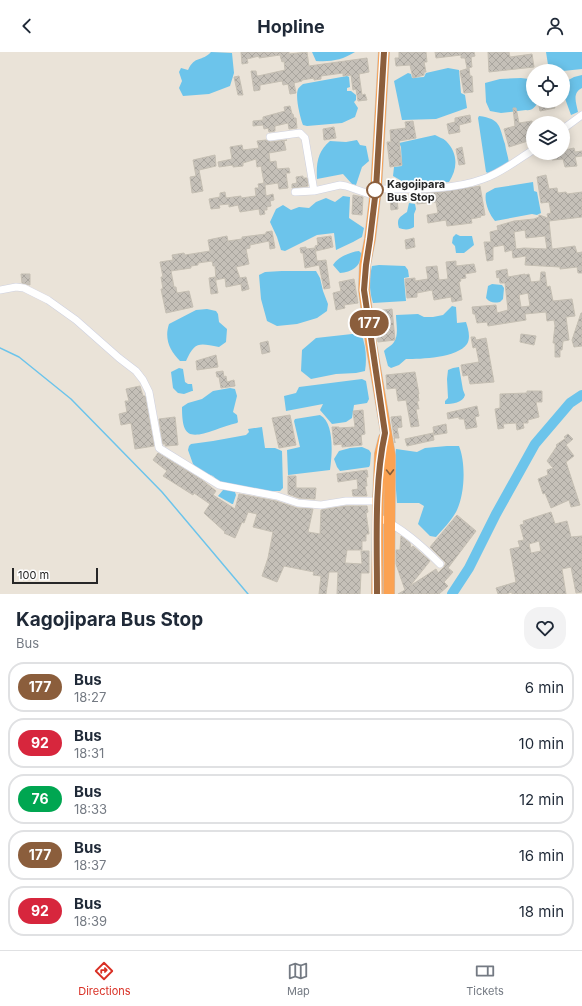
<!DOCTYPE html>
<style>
:root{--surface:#fff;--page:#f2f2f3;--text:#1f2937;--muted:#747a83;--line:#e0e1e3;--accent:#d93025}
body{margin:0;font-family:Inter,sans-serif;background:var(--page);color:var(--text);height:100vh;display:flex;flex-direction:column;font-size:15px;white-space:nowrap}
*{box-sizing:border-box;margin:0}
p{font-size:13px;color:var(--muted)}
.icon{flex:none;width:22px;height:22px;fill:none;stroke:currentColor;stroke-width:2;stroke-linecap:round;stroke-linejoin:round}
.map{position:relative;height:542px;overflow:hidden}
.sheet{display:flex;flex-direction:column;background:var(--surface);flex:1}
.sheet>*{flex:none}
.badge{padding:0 8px;border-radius:13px;font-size:14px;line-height:26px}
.controls{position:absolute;left:526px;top:12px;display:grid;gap:8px}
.controls a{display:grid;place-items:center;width:44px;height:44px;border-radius:50%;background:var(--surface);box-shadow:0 2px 10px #0003;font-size:20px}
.scale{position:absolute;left:12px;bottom:10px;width:86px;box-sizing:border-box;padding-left:4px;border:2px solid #272727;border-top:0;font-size:11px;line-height:14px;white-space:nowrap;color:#272727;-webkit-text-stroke:3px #fff;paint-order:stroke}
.map>.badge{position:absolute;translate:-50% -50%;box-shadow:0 0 0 2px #fff}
.round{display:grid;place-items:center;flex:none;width:42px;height:42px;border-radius:16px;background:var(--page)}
.headline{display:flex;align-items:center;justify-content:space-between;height:68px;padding:0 16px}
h1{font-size:19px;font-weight:700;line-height:30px}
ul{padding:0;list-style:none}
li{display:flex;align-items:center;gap:12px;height:50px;margin:0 8px 6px;padding:0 8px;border:2px solid var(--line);border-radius:16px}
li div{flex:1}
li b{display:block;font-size:15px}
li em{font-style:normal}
li .badge{min-width:44px;font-weight:700;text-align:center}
header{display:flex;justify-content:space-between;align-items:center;height:52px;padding:0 16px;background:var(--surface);font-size:18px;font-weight:700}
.dock{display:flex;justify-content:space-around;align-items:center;height:56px;border-top:1px solid var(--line);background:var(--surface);font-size:11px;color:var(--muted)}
.dock a{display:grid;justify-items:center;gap:2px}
.dock .current{color:var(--accent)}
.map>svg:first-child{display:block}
.water{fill:#6cc4eb}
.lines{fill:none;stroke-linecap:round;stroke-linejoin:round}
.stream{stroke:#6cc4eb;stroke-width:1.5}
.river{stroke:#6cc4eb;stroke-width:10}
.building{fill:url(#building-cross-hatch);stroke:#c5bfb3;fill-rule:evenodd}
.minor-casing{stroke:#ced1e0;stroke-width:8}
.highway-casing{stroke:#c3c3c3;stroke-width:12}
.minor{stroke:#fff;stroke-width:7}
.highway{stroke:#fba252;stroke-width:11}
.oneway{stroke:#865e3a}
.line-casing{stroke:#fff;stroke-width:9}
.line{stroke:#8b5e3c;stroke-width:6}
.stop-dot{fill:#fff;stroke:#8b5e3c;stroke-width:2}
.labels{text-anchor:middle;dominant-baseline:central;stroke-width:3.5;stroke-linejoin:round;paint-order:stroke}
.stop-label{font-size:11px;font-weight:bold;fill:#272727;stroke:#fff;text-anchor:start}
</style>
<header><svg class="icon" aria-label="back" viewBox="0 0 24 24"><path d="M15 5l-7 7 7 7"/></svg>Hopline<svg class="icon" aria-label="person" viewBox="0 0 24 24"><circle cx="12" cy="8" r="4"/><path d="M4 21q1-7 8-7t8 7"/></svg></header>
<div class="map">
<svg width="582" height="542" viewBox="0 0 582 542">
<defs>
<pattern id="building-cross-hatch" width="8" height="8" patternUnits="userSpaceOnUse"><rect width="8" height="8" fill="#c5c0b8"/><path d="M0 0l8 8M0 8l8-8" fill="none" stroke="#a9a59e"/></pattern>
</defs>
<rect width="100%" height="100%" fill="#eae3d8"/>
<path class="water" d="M211,0l21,1 2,20 -4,13 -21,8 -26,2 -4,-8 3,-7 -3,-9 2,-4 7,2c7,-15 14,-8 23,-18z
M312,0h43c-13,8 -24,10 -39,9z
M546,0h36v17l-19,2h-14z
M448,16l11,2 2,23 4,2 2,13 -31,11 -34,1 -8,-39 14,-8 3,1 1,4 12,-1 2,-4z
M582,23v13c-10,5 -6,14 -4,24l-7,3 -8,-22v-10l11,-6z
M347,24l2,1 1,10 -3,1v3h4l5,4v5l-2,2 4,6 -3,9 -13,6 -35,3 -4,-1c-3,-8 -8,-28 -5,-36 1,-2 3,-3 5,-5z
M521,26l8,1 4,12v10h3l1,3c-3,4 -6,7 -11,6l-25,3 -11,-2 -4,-9 -1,-19 15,-4z
M479,64c22,3 20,10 26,28 1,7 3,12 4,19l-21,10 -2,-1 -8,-54z
M435,83c3,2 8,3 11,6 12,12 12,27 3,41l-32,2h-10l-14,-8 1,-9 8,-1 -1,-19 -2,-4z
M357,88l3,5 6,1 3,15 -7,6 -6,18 -4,-1 -9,-10 -26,5c-1,-16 1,-28 13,-38l16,1z
M533,130l1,9 3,1 4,21 -4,2 -5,-1 -37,7c-6,-7 -11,-19 -9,-28l9,-5z
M343,144l7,1 -1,21 15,10 -2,9 -9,5 -17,8 -2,-17 -17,2 -32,16 -4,-1 -4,-13 -7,-15 6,-13 7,-4 8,5 8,-3 10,1 7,-6 10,-4 9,4z
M409,151l6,1 1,5 -2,5v13c-4,3 -10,3 -15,1 -3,-10 1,-11 8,-16z
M456,182l4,2h12l2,9 -10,8h-8l-1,-7 -3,-3 1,-6z
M359,199l2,2c1,13 -9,19 -21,20l-7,-8c5,-8 17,-13 26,-14z
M379,213l26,1 3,4 1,7 -5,1 2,23 -33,2c-4,-13 -4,-24 -1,-37z
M282,219h34l4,7 3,13 5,13 -1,7 -10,7 -20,6 -20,2 -10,-5 -6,-22 -2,-24 6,-3z
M492,232l10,1 2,3 -1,11 -3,3c-6,1 -10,1 -14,-4l2,-12z
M452,254l4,1 1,16 9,-1c2,6 5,16 1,22 -10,14 -46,15 -61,15l-7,6 -8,3 -3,-2 -4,-15c3,-4 8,-5 10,-9 5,-7 2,-19 2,-27l22,-1 6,3h9l10,-2z
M207,257l9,2 2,3 1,8 8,7 -1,13 -7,5c-20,-4 -24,-6 -33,14h-6c-10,-10 -16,-22 -11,-37l27,-14z
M361,281c5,13 6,25 4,38l-9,2 -20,1 -25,5 -10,-8 1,-21 14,-12z
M459,315l4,23 2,5c-2,8 -13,9 -20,9v-3l3,-3 -1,-19 1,-9 5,-2z
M179,316l4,1 2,13 3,2h4l1,7h-1l-8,3 -6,-1 -5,-5 -2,-16z
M362,327l4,2 3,18 -2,4 -13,2 -2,13 -6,4 -14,2 -12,-14 3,-6 -37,7 -2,-15 12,-3 3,-6z
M230,336l5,1 2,7 -4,16 4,3 1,7 -1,1c-8,2 -15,4 -22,7 -26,9 -33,7 -33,-23l6,-4 14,-4 11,-8z
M320,363c15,8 12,41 10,55l-42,5 -1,-25 13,-3 -6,-26 1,-2z
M262,375l3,21h10l7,3 1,37 -3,3h-16l-44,-8 -7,-7 -13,-5 -7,-7 -5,-14 1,-4 2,-2 22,-3 33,-6 3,-3 -1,-3z
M447,394h12c7,17 6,49 -3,66 -5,9 -13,17 -20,25l-6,-1 -12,-12 6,-18 -5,-3h-22l-3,-39 2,-15 21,3 8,-4z
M362,395l7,3 2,3 -1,12 -1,2 -29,4 -3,-4 -3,-8 5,-8 11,-3z
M227,437l8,3 1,3 -3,9h-1l-14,-8 5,-6z"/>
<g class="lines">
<path class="stream" d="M0,296l19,9 52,42 91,93 86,102"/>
<path class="river" d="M452,542l17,-26 27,-54 39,-70 35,-41 12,-8"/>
</g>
<path class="building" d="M241,0h48v2l18,-2 2,14 58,-8 2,14 -10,2 3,21 3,-1 2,6 -9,1 -2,-12 -3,1 -2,-15 -8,1v-3l-22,3v3l-7,1v-2l-12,2v1l-8,2 2,10 -6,1 -2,-10 -5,1 -1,-4 -22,4v5l-6,1 -3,-20h5l1,5h1l27,-6 -1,-9 -2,1 -2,-7 -21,3v-2l-12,3 1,4 -6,1z
M399,0h27l1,10h-3l2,10h-2v3l-11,3 -3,-13 -14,1 -1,-8h4z
M435,0h39l1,4 -4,1 1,10 -5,1 -2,-10h-4v-3l-25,3z
M488,0h21l1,5 22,-3 2,13 -45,5z
M469,16l1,8h2l1,16 -9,1 -4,-22z
M239,24l4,19h-5l-4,-18z
M538,49h15l2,7 -15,3z
M290,54l2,8h1l1,4h2l1,10 -8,1 -1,-6 -13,3v5l-6,1 -1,-4 -4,1 -1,-4 -10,1v-5l10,-1v-3l22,-6 -1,-4z
M513,56h3l3,15 13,-2 1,10h-3l1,9 -22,7 -5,-18 11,-3z
M470,63l1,7 -12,3 1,7 -11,2 -2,-10 8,-2v-4z
M413,69l3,17 -17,3 3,24 -12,2 -3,-25h4l-1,-12 16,-2 -1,-6z
M334,75l2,11 -12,2 -1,-11z
M266,88l4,2 17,-2 -3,1 2,9 -17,3 1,9 6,-1 1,8 12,-1 1,5h-4l2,15 -9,1 -1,-6 -13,2 1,11 7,-2 1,6 -4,1 1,5 -4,1v3h-3l1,4 -5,1 -1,-6 -19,3 -2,-7 -9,2v-3l-10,1 1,3 -9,1 -2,-10 11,-2v-4l5,-1 1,6 15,-2v2l15,-2 -1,-8h4l-1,-4 6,-1 -3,-17 -4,1 -1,-8 -13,4v3l-10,1v-2l-14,2 -1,-5 14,-3 -2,-12 12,-2 1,5 16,-2 -2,-7z
M462,95l3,17 -6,1 -3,-16z
M574,96l1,4 7,-1v5l-7,1 2,9 -12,1 -2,-8 -11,1 -1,-5 12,-2 2,-1v-2z
M215,103l1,11 -17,4 4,21 -11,2 -2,-16 6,-1 -3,-16z
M546,123l3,14 8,-1 1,5 8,-1 1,2 15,-2v25l-33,4 3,28 23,-3 2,7 5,-1v21h-4l-1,-6 -17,2v-2l-35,-2 1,-9 -13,2 -1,-8 -7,2 -1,-7 -11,2v13l-6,1 -3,-19h7l-1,-10 8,-2 -1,-4 17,-5 20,-2 5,-2v-2l9,3 -1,-4 4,-1 -2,-11 -8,1 -4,-26zM525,178l1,8 19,-2 2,13 -23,-1 -8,1 -2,-17z
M303,124v2h4l1,8 -16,2v-4l5,-1 -1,-6z
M480,134l5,29 -5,1 1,1 -10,2 1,4 -25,3 -1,-6 -18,3 -1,-8 11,-2 -2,-11 -19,2v-10l27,-2z
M387,142h14v5h-4l1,10 -7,1 -1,-11 -3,1z
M353,143l10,2 -1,18 -10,-1z
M272,179l3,17 -5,1 -1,-8 -19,4v3l-4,1 3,15 -13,3 4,11 6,-1 3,12 -7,2 -1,-7 -15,3 -1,-9 -9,2 -1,-14h-2l-1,-5 -14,2v2l-7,1v2l-20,3 3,16h2l1,6 12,-2 4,16 -27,6 -5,-24h2l-2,-12h2l-3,-15 13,-2 -1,-5 12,-2 1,2 25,-4 -2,-11 19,-4 1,5 14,-2v-2l24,-3v-2z
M331,184l2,11 -17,4 -1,-5 3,-1 -1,-7z
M414,186l1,9 -9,2 -1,-9z
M306,195v2l9,-1 2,13 9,-1 4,28 -6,1 -5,-24 -14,3 -2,-15h-2l-1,-5z
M456,209v5l18,-2 2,8 -11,2 1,4 -6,1 1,2 -2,1 3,18 -10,2 -1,-5 -17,3 -2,-10 -15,3v4l-10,1 -2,-19 10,-1v3l13,-2 -2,-12 11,-1 2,14 9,-1 -2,-17z
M507,217l1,8 17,-3v1l4,-1 2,8 9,-1 1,-9h4l2,15 3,-1 3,15 19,-2 3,17 -9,1 3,23 -6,1 -1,9h-2v7h-5v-14h-2l2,-17 -1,-6 -7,1 -1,-9 -21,2 1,6 -38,6 -1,-4 -10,1 -2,-9h-2l-1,-7 24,-2 1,8 11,-3 -3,-27h-5l-1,-6 -2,1 -1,-7zM528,241l2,13 -9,1 -2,-12z
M21,222h9v11l-8,-2z
M215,225l3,16 -7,1 -2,-16z
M354,227l4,24 -14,2 1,3 -9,2 -3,-17 8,-2 -2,-9z
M392,257l3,31 -17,2 -4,-31z
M581,261h1v33l-8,1 -2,-7z
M521,282l15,2 -2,9 -14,-3z
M471,285h4l1,3 10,-2 8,44 -24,2 -2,-9 -5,1 -2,-11 18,-3 -3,-15 -3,1z
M268,289l2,11 -8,2 -2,-11z
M216,303l2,12 -21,3 -1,-9z
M223,319l1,6 2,-1 1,6 7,-2 1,6 -14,2 -2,-11h-2l-1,-5z
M415,320l4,22h-1l1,7h-2l2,8h-3l3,17 -8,1 -5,-27 -8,1 -2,-13 -9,1 -1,-14z
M140,334l3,10h2l9,50 -19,3 -4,-26 -10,2 -2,-11 8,-2 -2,-11h4l-3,-12z
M527,339h15v11h-6l3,15 -11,3v3h-5l1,5 -7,2 -1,-7 -13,1 1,4 -6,1 -3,-20 5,-1v-14l27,-1z
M477,354l2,10 -4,1 2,10 -11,2 -2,-10h-5v-2l-11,2 -1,-6z
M363,358l2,24 -4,1 1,10 -20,2v-3l-8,1 -2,-18h7v1l16,-1 -2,-16z
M290,363l6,30 -17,3 -7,-30z
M401,364l1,11 -5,1 2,10h-5l1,5 -4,-26z
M175,365l3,28 -12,1h-1l1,-2h-3l-4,-25z
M446,372l1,9 -13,2 -1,-8z
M433,381l1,7 -27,6 -2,-7z
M568,382l5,5 -7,6 8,11 -8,6 14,43 -9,2 -2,-7 -18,8 -6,-15 -2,1 -5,-15 10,-4 -1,-5 6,-2 -6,-7 10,-15 -1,-1 10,-7 -2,-1z
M158,401l44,27 14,11 -3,4 22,14 4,-15 37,7 21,7 16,1 -5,23 12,2 1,-24 25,-4h21l1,6 -2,1 3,21h-3v7h-4v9h-15l-2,13 17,1 -1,-13h8v22h-8l-1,21h-23l1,-22h-9l-3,22h-7l2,-18 -8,-1 1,-3 -30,-6 -7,16 -15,-6 6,-18 5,-26 -20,-5 4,-13 -9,-2 -4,11 -2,-1 -7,16 -11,-5 1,-1 -21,-19 6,-9 -16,-11 -1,2 -30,-19 4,-5 -14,-11z
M367,418l1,7h-2l1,9h-2l2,10h-14l-1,-6 6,-1 -1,-10 -19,3 -1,-8z
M288,424h8v12h20l-1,11 -16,-1 -11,-4z
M551,460l4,12 12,-3 4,16 11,-1v56l-6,1 -5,-26 -9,2 4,25h-54v-2l-6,2h-8l-2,-6 20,-6 -6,-33 10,-2 -2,-6 6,-1 -4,-15 4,-1 -1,-3zM539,489l2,10 -10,2 -2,-9z
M457,463l19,16 -28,37 5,4 -9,10 4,4 -9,8h-41l7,-4 -9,-26v-14h4l1,-14 9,7 1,5 2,-2 17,15 -20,25 26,-17 2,4 6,-6 2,-4 -16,-16z"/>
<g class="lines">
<g class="minor-casing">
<path id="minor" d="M563,77l19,-14
M270,85l30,-4 5,5 9,53
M376,137c33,0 75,2 107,-10 18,-6 34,-19 50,-29
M295,140l19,-1 26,-6 6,1 29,10
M0,238l16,-3 8,1 24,12 28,20 43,38 17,13 7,9 6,12 10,56 60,37 58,11 21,7 23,2 25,-4h32
M378,465c24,11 43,28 62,47"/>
</g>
<g class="highway-casing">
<path id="highway" d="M384,0l-8,137 -6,50 -5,26 -1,25 7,53 19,113 -1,138
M377,542l1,-93 2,-47 4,-16"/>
</g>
<use href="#minor" class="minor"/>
<use href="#highway" class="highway"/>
</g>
<defs><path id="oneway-chevron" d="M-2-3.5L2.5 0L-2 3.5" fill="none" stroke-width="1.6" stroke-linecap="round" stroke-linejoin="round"/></defs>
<use class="oneway" href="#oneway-chevron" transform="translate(390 420) rotate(89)"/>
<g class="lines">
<g class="line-casing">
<path id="line" d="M377,542c0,-52 -3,-110 8,-161l-21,-143 2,-25 4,-26 6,-50 8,-137"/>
</g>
<use href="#line" class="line"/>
</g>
<circle class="stop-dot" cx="375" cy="138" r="8"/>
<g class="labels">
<g class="stop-label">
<text x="387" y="132">Kagojipara<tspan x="387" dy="13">Bus Stop</tspan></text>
</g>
</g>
</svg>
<div class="controls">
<a><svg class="icon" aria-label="locate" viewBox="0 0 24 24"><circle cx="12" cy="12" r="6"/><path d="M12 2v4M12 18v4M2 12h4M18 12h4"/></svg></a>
<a><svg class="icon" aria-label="layers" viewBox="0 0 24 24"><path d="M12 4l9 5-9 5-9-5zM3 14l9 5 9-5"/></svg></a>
</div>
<div class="scale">100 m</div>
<b class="badge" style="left:369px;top:271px;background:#8b5e3c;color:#fff">177</b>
</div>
<section class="sheet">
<div class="headline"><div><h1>Kagojipara Bus Stop</h1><p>Bus</p></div><a class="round"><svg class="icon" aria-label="heart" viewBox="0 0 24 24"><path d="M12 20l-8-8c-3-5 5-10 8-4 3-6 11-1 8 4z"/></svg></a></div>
<ul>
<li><span class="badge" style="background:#8b5e3c;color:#fff">177</span><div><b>Bus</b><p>18:27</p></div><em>6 min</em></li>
<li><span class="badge" style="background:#d7263d;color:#fff">92</span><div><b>Bus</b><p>18:31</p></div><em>10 min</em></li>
<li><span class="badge" style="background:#00a651;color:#fff">76</span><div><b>Bus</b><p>18:33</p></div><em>12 min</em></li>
<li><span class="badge" style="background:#8b5e3c;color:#fff">177</span><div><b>Bus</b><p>18:37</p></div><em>16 min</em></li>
<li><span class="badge" style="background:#d7263d;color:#fff">92</span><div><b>Bus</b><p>18:39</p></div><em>18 min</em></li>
</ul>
</section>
<nav class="dock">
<a class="current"><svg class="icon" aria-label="directions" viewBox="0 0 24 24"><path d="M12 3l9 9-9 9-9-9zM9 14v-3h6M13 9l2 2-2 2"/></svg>Directions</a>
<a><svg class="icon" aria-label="map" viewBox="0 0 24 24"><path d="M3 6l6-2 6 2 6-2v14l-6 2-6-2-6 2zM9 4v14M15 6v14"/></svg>Map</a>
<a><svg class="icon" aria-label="tickets" viewBox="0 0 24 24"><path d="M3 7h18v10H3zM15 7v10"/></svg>Tickets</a>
</nav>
